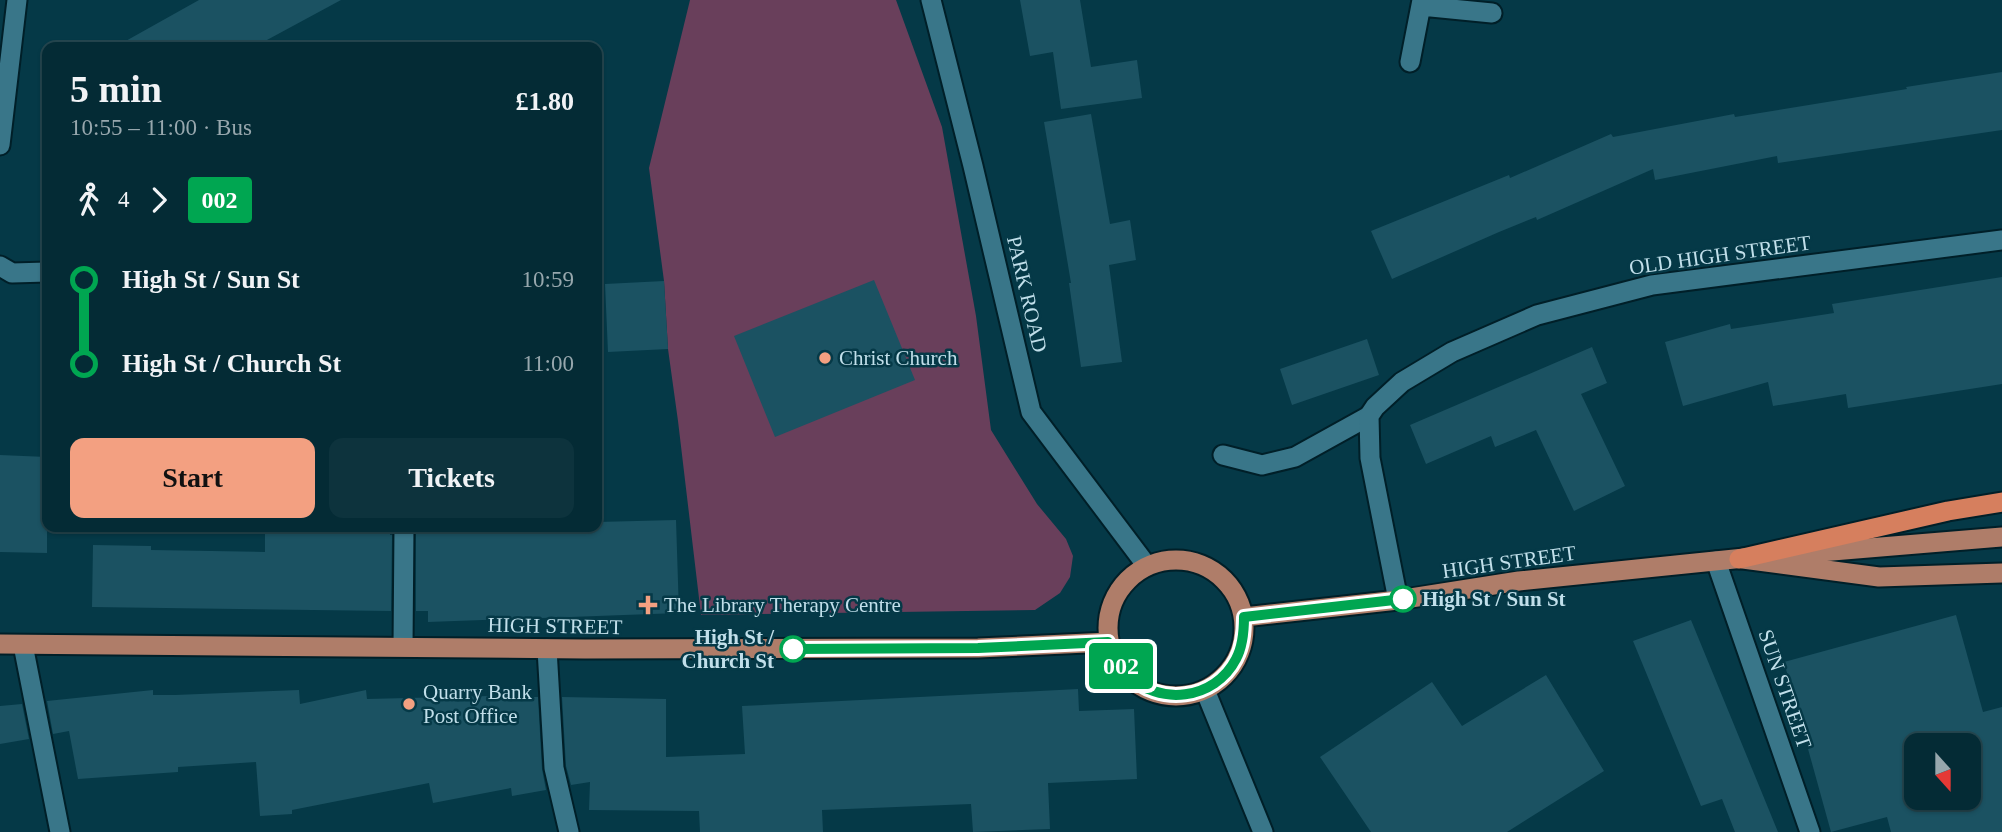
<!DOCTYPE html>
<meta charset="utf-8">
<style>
:root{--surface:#042b35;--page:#0d333d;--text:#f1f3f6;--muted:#97a7ad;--line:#254750;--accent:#f3a081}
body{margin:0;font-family:Georgia,serif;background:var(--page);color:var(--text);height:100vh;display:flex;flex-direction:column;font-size:26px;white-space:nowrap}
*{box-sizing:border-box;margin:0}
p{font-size:23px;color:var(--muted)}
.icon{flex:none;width:38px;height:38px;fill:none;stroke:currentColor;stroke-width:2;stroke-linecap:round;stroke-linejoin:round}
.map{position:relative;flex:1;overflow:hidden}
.details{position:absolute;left:42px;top:42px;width:560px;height:490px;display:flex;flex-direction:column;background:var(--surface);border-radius:14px;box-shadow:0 2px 5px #0004,0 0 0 2px var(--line)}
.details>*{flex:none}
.badge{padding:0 14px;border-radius:5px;font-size:24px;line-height:46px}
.needle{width:46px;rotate:159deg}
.fabs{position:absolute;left:1904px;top:733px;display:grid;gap:14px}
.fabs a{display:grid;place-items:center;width:77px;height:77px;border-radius:14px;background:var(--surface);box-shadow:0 2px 5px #0004,0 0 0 2px var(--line);font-size:35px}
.map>.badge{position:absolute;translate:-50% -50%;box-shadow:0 0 0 4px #fff}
.legs{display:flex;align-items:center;gap:10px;height:77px;padding:0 28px;font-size:23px}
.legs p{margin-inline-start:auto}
.summary{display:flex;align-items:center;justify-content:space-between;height:119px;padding:0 28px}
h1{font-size:38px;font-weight:700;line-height:52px}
.cta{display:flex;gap:14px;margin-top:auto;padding:14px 28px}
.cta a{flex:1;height:80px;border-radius:14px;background:var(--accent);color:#111;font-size:28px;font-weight:700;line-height:80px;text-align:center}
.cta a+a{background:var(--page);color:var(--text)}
ul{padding:0 28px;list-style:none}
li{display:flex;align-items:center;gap:24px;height:84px;font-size:26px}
li i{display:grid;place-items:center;width:10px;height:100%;margin:0 9px;background:currentColor}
li i::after{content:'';width:18px;height:18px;margin:-9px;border:5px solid;border-radius:50%;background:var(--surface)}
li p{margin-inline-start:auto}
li:first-child i{background:linear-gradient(#0000 50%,currentColor 0)}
li:last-child i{background:linear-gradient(currentColor 50%,#0000 0)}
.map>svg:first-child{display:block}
.green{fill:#693f5b}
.building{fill:#1b5262;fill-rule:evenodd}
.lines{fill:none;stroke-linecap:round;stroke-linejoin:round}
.service-casing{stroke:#001f28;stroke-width:23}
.minor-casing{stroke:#001f28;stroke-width:23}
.tertiary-casing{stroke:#001f28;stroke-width:23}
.primary-casing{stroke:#001f28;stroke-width:23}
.trunk-casing{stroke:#001f28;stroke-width:23}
.service{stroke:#397689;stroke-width:19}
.minor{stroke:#397689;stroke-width:19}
.tertiary{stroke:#397689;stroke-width:19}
.primary{stroke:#af7d69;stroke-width:19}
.trunk{stroke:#d67f5e;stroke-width:19}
.line-1-casing{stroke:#fff;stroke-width:16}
.line-1{stroke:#00a651;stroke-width:10}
.poi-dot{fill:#f3a081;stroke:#053947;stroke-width:2.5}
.stop-1-dot{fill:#fff;stroke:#00a651;stroke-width:3.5}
.labels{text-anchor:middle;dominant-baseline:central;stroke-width:5;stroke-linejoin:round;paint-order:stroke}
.street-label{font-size:21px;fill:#c1dfea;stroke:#053947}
.poi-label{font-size:21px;fill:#c1dfea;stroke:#053947;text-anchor:start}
.stop-label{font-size:21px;font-weight:bold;fill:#c1dfea;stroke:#053947;text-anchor:start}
</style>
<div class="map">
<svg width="2002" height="832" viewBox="0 0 2002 832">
<rect width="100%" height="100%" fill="#053947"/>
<path class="green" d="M690,0h206l46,127 34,189 15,114 46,74 29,35 7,17 -3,21 -10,16 -25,17 -334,5 -23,-194 -10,-72 -4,-68 -15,-113z"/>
<path class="building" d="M199,0h142l-87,47h-139z
M1020,0h60l11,67 46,-7 5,38 -81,11 -8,-57 -23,4z
M2002,72v58l-224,33 -1,-7 -122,24 -2,-11 -116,51 -1,-3 -37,15 -107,47 -21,-48 138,-56 1,3 101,-44 2,3 121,-23 1,3 172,-28 -1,-2z
M1091,114l19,110 20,-4 6,40 -27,5 13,97 -41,5 -12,-84h2l-27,-161z
M2002,277v107l-154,24 -2,-14 -73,12 -5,-24 -85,24 -18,-64 65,-18 1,5 103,-16 -2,-9z
M874,280l41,100 -140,57 -41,-101z
M664,281l4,68 -60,3 -3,-68z
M1367,339l12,36 -87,30 -12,-36z
M1592,347l15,36 -26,11 44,92 -51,25 -38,-81 -41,17 -4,-11 -65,28 -16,-39z
M0,455l47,2v96l-47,-1z
M676,520l3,93 -251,9v-11h-12v-77l81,-2 -1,-5h101v-5z
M265,527h125v8h2l-1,76 -299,-4 1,-62 58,1v4l114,2z
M1956,615l27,97 19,-5v125h-111l-4,-15 -56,15 -47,-170zM1916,746h53v52h-53z
M1691,620l87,212h-43l-13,-33 -21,7 -68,-165z
M1546,675l58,96 -97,61h-136l-51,-75 112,-75 30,44z
M1078,689l1,22 55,-2 3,70 -89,4 2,46 -77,3 -2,-28 -149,6 1,22h-123l-1,-21 -110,-1 1,-28 -19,3 -5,-19 -4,-69 104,2v58l79,-3 -3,-48z
M153,690v5h22l124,-5 1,14 66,-14 1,9 163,-4v2h8l4,72 4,21 -34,6 -1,-8 -78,15 -4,-20 -137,27v4l-32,2 -4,-54 -78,5v5l-100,7 -9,-48 -16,3 -6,-33z
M22,704l7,35 -29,5v-38z"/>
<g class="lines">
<g class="service-casing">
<path id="service" d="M1223,455l39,10 33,-8 74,-41"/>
</g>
<g class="minor-casing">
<path id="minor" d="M1421,6l71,7
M1410,62l12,-62
M0,145l17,-145
M0,266l12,7 35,-1
M1716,561l94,271
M1398,600l-28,-142 -1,-42 6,-9 27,-25 50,-30 85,-37 115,-30 350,-45
M23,645l37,187
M403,646l1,-119
M547,649l7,119 15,64
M1205,690l58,142"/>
</g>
<g class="tertiary-casing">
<path id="tertiary" d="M931,0l42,166 58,246 116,154"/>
</g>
<g class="primary-casing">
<path id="primary" d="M1784,555l218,-18
M1743,559l136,18 123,-4
M1108 628a68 68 0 1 1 136 0a68 68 0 1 1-136 0Z
M1244,617l154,-17 121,-19 235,-24
M0,644l585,5 393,-1 131,-6"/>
</g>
<g class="trunk-casing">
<path id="trunk" d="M1739,559l209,-48 54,-9"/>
</g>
<use href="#service" class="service"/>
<use href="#minor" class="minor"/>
<use href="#tertiary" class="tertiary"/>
<use href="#primary" class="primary"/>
<use href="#trunk" class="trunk"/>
</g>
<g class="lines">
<g class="line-1-casing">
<path id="line-1" d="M793,649l185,-1 130,-6c5,11 10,23 19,32 31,33 88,26 109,-15 7,-13 8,-27 8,-42l159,-18"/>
</g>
<use href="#line-1" class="line-1"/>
</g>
<g class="poi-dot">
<circle cx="825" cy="358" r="7"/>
<path d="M644.5 594.5h7v7h7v7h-7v7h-7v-7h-7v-7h7z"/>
<circle cx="409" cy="704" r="7"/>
</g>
<g class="stop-1-dot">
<circle cx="1403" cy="599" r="12"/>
<circle cx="793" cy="649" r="12"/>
</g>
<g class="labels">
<g class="street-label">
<text transform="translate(1720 255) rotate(-8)">OLD HIGH STREET</text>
<text transform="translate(1027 294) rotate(77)">PARK ROAD</text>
<text transform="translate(1509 562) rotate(-8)">HIGH STREET</text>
<text transform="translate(555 626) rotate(1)">HIGH STREET</text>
<text transform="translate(1785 689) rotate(71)">SUN STREET</text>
</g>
<g class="poi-label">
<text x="839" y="358">Christ Church</text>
<text x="664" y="605">The Library Therapy Centre</text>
<text x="423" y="692">Quarry Bank<tspan x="423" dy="24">Post Office</tspan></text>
</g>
<g class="stop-label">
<text x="1422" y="599">High St / Sun St</text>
<text x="774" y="637" text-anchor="end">High St /<tspan x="774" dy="24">Church St</tspan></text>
</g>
</g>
</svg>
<div class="fabs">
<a><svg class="needle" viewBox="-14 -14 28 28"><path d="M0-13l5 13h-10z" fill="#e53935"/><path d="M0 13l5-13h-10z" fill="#97a7ad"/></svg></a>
</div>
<b class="badge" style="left:1121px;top:666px;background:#00a651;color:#fff">002</b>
<section class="details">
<div class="summary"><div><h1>5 min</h1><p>10:55 – 11:00 · Bus</p></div><b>£1.80</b></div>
<div class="legs"><svg class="icon" aria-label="walk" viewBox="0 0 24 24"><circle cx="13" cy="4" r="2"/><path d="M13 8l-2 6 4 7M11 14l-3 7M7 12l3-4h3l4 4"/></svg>4<svg class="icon" aria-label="forward" viewBox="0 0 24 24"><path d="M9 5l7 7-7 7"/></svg><b class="badge" style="background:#00a651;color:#fff">002</b></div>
<ul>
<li><i style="color:#00a651"></i><b>High St / Sun St</b><p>10:59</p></li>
<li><i style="color:#00a651"></i><b>High St / Church St</b><p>11:00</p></li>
</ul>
<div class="cta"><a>Start</a><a>Tickets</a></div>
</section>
</div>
